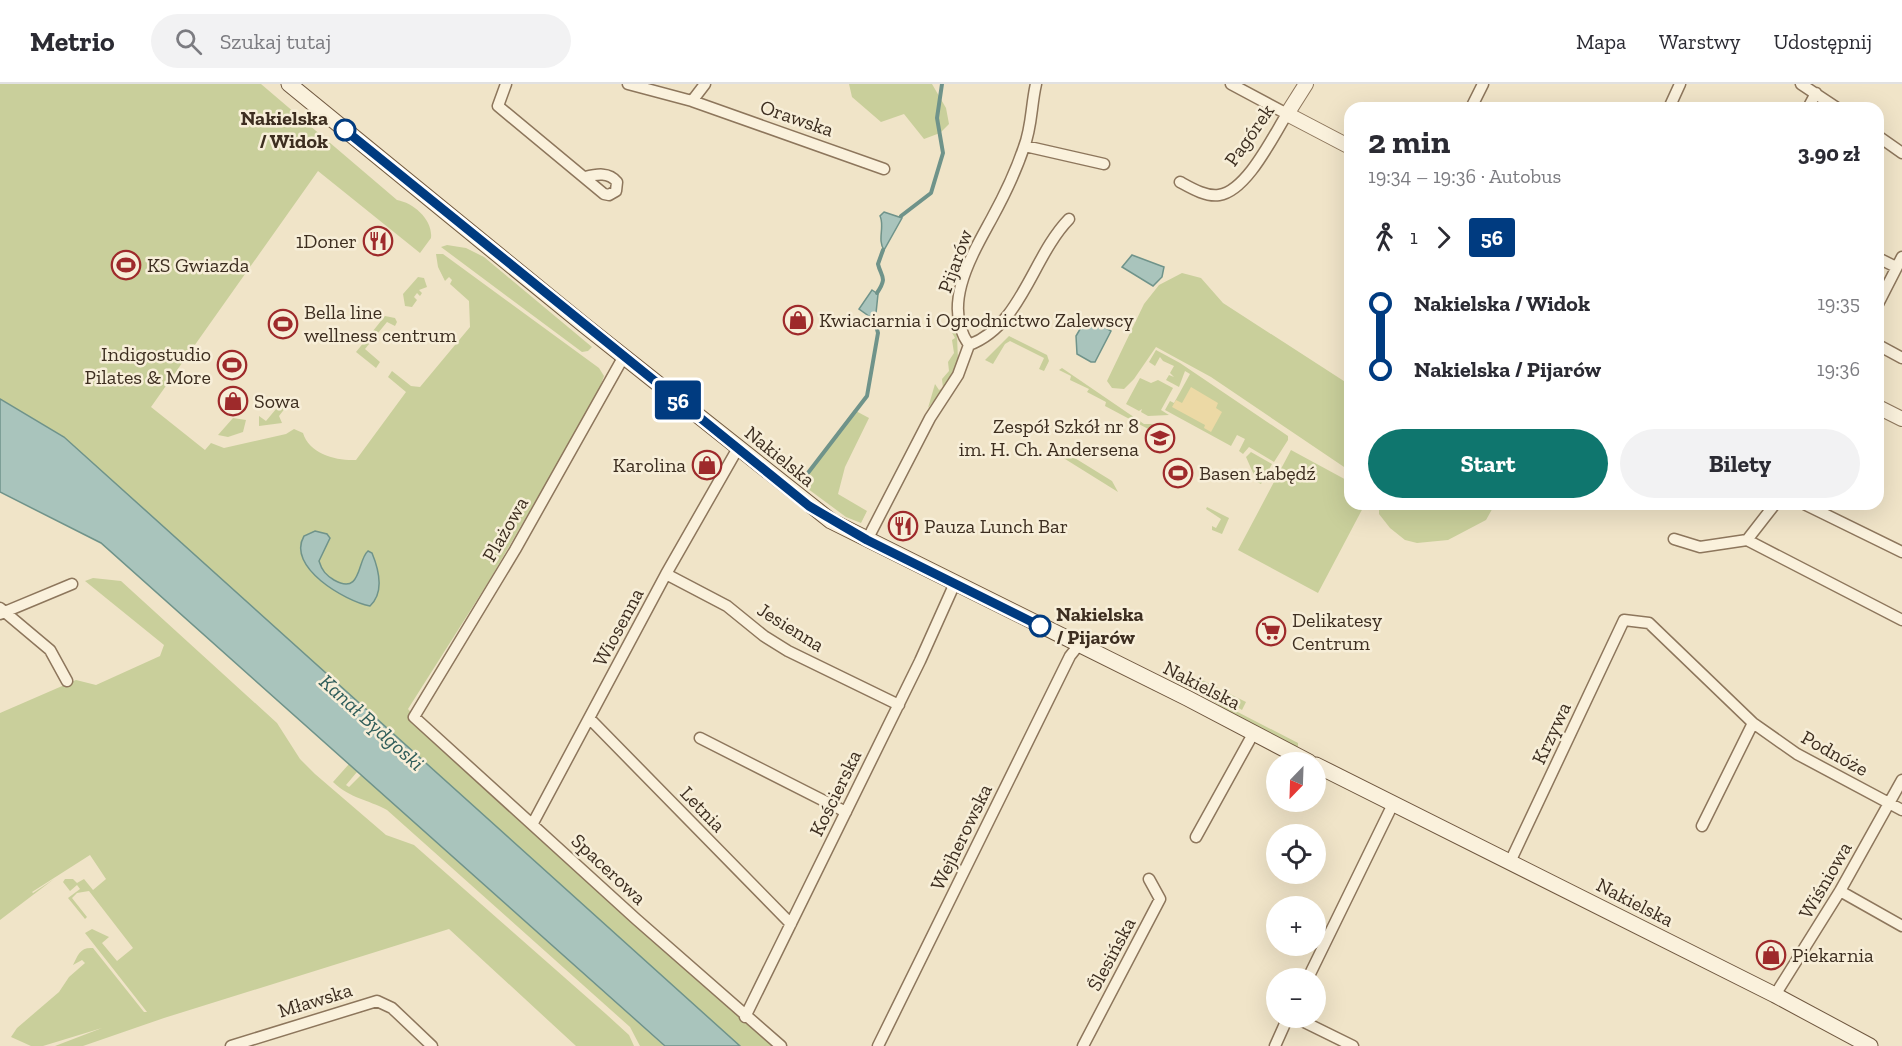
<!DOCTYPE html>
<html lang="pl">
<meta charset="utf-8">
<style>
:root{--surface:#fff;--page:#f2f2f3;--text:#2b2b33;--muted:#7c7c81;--line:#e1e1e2;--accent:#0f766e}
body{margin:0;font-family:"Zilla Slab",serif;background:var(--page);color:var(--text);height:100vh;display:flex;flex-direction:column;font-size:22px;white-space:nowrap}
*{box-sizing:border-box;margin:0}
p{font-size:20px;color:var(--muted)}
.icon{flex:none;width:33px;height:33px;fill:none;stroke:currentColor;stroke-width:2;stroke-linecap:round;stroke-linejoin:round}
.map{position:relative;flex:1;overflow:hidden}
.sheet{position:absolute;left:1344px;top:18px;width:540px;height:408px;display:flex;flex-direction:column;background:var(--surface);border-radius:18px;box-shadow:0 6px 24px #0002}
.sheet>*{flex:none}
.badge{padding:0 12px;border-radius:4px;font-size:21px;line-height:39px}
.needle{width:39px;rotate:203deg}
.controls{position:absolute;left:1266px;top:668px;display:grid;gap:12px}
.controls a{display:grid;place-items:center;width:60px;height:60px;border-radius:50%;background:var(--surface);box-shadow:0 6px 24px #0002;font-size:30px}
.map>.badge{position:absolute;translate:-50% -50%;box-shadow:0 0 0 3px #fff}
.legs{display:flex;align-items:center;gap:9px;height:66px;padding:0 24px;font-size:20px}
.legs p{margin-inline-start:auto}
.summary{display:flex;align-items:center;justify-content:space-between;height:102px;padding:0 24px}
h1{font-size:33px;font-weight:700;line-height:45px}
.cta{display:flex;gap:12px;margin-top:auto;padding:12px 24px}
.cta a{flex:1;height:69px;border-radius:36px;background:var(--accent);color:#fff;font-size:24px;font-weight:700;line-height:69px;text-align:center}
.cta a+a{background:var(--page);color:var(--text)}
ul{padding:0 24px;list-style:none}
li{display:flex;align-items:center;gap:21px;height:66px;font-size:22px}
li i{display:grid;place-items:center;width:9px;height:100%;margin:0 8px;background:currentColor}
li i::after{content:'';width:15px;height:15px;margin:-8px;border:4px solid;border-radius:50%;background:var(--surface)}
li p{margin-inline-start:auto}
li:first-child i{background:linear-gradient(#0000 50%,currentColor 0)}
li:last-child i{background:linear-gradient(currentColor 50%,#0000 0)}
header{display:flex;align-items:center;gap:36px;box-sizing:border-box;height:84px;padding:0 30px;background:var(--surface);border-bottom:2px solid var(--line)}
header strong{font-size:28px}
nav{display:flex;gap:33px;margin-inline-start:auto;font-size:21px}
.search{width:420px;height:54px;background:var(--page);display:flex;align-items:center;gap:15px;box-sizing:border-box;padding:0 21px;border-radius:33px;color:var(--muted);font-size:22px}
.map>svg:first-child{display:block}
.green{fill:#c9cf9b}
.sand{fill:#ecd9a5}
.water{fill:#a9c4bc;stroke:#6f938a;stroke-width:1.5}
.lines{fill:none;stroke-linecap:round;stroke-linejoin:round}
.stream{stroke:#6f938a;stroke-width:4}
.minor-casing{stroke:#8d765c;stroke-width:13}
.tertiary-casing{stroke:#8d765c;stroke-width:16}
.secondary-casing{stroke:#6f573f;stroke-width:17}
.minor{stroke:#faf1dc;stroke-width:10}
.tertiary{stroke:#faf1dc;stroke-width:14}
.secondary{stroke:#faf1dc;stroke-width:15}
.line-1-casing{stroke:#fff;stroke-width:14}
.line-1{stroke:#003b80;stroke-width:9}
.stop-1-dot{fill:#fff;stroke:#003b80;stroke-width:3}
.labels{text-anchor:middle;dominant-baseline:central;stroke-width:5;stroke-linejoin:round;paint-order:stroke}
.stop-label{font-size:20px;font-weight:bold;fill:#3d2e20;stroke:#f7eed8;text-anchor:end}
.street-label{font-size:20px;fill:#3d2e20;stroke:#f7eed8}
.poi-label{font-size:20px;fill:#3d2e20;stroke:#f7eed8;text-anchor:start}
.water-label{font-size:21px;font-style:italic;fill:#2f5d5a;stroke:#f7eed8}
</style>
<header>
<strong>Metrio</strong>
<div class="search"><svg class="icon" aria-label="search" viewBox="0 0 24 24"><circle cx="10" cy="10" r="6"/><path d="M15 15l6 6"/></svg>Szukaj tutaj</div>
<nav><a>Mapa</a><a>Warstwy</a><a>Udostępnij</a></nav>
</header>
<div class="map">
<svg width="1902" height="962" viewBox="0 0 1902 962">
<rect width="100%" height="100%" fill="#f0e4c8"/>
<path class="green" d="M0,0h261l136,116c17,3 36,20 34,38l-11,15 -102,-82 -167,236 54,43 6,-7 13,5 62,-14 8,-5 9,4c6,21 34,28 53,27l50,-68 -18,-15 4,-6 19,15 9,1 50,-60 -1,-26 -19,-17 2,-4 -3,-3 -4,4 -7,-14 -2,-13h7l156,114 5,8 -7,19 -108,186 -81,128 42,45 322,292h-32l-676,-609 -64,-38z
M849,0h83l14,24 3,16 -9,9 -16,6 -20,-25 -23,8 -29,-25z
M447,161l19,3 18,9 108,90 -4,4 -6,1 -141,-105z
M1182,189l19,5 22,25 127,82v86l-139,-94 -55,-30 -22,32 -10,10 -12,-1 -5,-7 37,-77 15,-19z
M418,193l6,1 3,9 -8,3 3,3 -2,3 -3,-3 -3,4 3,3 -5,7 -7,-1 -2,-12z
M385,232l10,2 2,4 -2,4 -8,-4 -22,27 15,13 -4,6 -20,-16z
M953,243l4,9 1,24 -12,26 -18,22 7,-24 4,6 4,-2 -1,-9 7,-8 -1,-9 6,-9 -2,-13 3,-2 -5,-9z
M1009,252l38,19 2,6 -5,10 -5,-2 5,-11 -34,-17 -5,3 -12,20 -8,-4z
M1156,266l24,13 108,73v4l-14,22 -25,-15 -6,7 -4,-3 6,-12 -8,-4 -6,11 -66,-36 5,-9 4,2 16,-29 -5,-3 -6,16 -13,-7 3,-5 5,2 -4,-4 4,-7 -11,-5 -3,-4 -5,9 -6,-4z
M1062,284l82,56h21l-2,3h-9l-2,4 -47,-25 1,-4 -19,-10 2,-3 -19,-9 1,-4 -12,-6z
M1140,294l11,5 7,-3 15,8 -12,22 8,5 -21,1 -7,-4 1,-3 -3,2 -13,-7z
M281,319l5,4 -7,9 3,7 -23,3v-10l7,5z
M854,326l15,8 -24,49 -7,27 29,17 -6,12 -15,-6 -46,-34z
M233,334l13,2 -3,12 -15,5 -10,-2z
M1052,360l60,37 6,11 -69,-43z
M1291,366l59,32v22h15l-47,89 -80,-43z
M1251,368l21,12 -11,20 -4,-2 -11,-25z
M1379,420h116l-9,16 -38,20 -31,3 -12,-3 -15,-12 -11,-14z
M1207,423l22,11 -7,16 -10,-4v-4l4,2 5,-9 -15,-10z
M93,494l28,3 156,142 23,36 15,15 71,61 28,10 192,169 23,21 5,11h-58l-127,-117 -285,89 -81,28h-28l47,-18 -59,18h-12l-20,-9 6,-9 42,-36 10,-15 16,-14 -3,-3 -9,5c5,-10 7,-18 20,-17l51,64h3l-62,-79 7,-4 17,8 -7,6 15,18 16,-13 -44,-57 -12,2 -5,5 15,19 -2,2 -17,-21 12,-9 -3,-4 -7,6 -7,-9 2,-3h8l4,4 7,-4 9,11 13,-11 -16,-24 -58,37 1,1 21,-14 -54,41v-207l76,-33 20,5 64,-29 4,-11 -79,-64z
M1202,596l44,22 -4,8 -43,-27z
M1197,602l23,12 6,8 72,37v4c-30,-4 -74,-42 -103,-56z
M349,680l8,8 -11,13 3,2 12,-12 303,271h-24l-10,-19 -243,-217c-20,-11 -36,-11 -54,-28z"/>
<path class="sand" d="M1191,303l27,16 -2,5 6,4 -11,20 -7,-4 1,-3 -33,-18 4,-7 6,3z"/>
<path class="water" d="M884,128l18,6 -18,32c-7,-10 1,-24 -4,-34z
M1132,171l32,12 -2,10 -9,9 -31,-19z
M872,206l6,4 -2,19 -3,6 -14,-10z
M1090,234l21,13 -16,31h-4l-14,-8 -1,-18 10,-17z
M0,315l64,38 676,609h-75l-564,-503 -101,-51z
M315,447l12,3 3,4 -11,23c3,10 7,14 15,19 28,16 23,-20 34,-29l4,2c7,17 13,39 -2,53 -25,-5 -84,-39 -66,-70z"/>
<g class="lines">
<path class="stream" d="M901,132l30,-23 12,-40 -6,-35 5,-34
M877,209c11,-16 4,-16 1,-29l5,-14
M801,398l66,-86 11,-63 -4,-15"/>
<g class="minor-casing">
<path id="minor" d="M506,0l-8,22 106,88 5,1 7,-4 1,-9c-8,-10 -20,-8 -32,-5
M628,0l64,17 192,68
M1801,0l36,24
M692,17l13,-17
M1471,24l12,-24
M1669,24l11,-24
M1808,24l8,-15
M1878,52l24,17
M1025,62l79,18
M1180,98c11,6 26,15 39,13 28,-4 54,-59 68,-81l-56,-30
M1878,174l18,9
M1878,220l24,-47
M969,261c-28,-40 3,-90 23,-127 12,-22 24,-47 32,-71 8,-20 7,-42 12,-63
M969,261c53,-20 63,-88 100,-126
M1878,261l24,13
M624,272l-109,194 -101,167 222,202 145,127
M1804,420l98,48
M1674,455l26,8 47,-7 28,-36
M867,456l63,-122 28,-43 11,-30
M1747,456l155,80
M666,490l61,32 37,30 24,15 111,54
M0,524l50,42 17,31
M0,530l72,-30
M590,635l201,205
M700,654l146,74
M533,739l133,-249 72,-126
M1702,742l51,-103
M1196,753l57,-103
M1510,778l114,-242 25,3 104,100 44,31 105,56
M1840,807l62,35
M1308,894l85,-174
M1775,911l65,-104 62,-111
M745,933l175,-356 35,-78
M1294,933l59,29
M231,962l146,-45 15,7 40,38
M878,962l192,-390 8,-10
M1083,962l77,-147 -11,-20
M1275,962l13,-29"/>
</g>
<g class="tertiary-casing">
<path id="tertiary" d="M1306,0l-19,30 63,33
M1878,323l24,12"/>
</g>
<g class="secondary-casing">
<path id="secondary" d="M289,0l295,241 247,196 356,177 122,64
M1316,681l459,230 95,51"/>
</g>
<use href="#minor" class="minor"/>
<use href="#tertiary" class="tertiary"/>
<use href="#secondary" class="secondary"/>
</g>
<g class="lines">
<g class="line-1-casing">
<path id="line-1" d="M345,46l464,376 58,34 173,86"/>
</g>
<use href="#line-1" class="line-1"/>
</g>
<defs>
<g id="restaurant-ring" transform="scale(1.5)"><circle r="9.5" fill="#f7eed8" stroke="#9e2a2b" stroke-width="1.5"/><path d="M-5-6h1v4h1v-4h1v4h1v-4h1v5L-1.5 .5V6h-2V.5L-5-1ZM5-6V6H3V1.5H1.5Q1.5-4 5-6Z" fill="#9e2a2b"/></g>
<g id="stadium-ring" transform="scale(1.5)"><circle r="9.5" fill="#f7eed8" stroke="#9e2a2b" stroke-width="1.5"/><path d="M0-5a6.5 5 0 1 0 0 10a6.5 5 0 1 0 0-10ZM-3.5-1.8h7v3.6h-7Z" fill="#9e2a2b"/></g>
<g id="shop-ring" transform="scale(1.5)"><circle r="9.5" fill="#f7eed8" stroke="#9e2a2b" stroke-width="1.5"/><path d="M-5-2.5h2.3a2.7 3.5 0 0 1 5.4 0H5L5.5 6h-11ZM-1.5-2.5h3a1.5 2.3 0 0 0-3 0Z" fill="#9e2a2b"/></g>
<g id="school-ring" transform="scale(1.5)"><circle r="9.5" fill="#f7eed8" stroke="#9e2a2b" stroke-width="1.5"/><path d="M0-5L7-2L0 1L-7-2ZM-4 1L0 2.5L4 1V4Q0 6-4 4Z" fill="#9e2a2b"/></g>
<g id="supermarket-ring" transform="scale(1.5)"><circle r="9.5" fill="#f7eed8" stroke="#9e2a2b" stroke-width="1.5"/><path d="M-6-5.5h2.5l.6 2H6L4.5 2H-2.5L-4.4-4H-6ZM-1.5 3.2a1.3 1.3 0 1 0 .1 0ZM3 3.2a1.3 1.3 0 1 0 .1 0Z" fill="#9e2a2b"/></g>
</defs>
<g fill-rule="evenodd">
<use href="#restaurant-ring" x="378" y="157"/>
<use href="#stadium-ring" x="126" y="181"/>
<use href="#shop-ring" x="798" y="236"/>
<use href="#stadium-ring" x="283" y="240"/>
<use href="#stadium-ring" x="232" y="281"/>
<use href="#shop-ring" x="233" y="317"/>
<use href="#school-ring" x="1160" y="354"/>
<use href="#shop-ring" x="707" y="381"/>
<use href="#stadium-ring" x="1178" y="389"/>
<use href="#restaurant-ring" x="903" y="442"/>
<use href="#supermarket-ring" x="1271" y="547"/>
<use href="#shop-ring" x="1771" y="871"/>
</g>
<g class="stop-1-dot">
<circle cx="345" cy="46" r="10"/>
<circle cx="1040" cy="542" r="10"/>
</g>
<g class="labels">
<g class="stop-label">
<text x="328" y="34">Nakielska<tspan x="328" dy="23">/ Widok</tspan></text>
<text x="1056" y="530" text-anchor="start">Nakielska<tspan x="1056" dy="23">/ Pijarów</tspan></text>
</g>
<g class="street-label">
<text transform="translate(797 34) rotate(19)">Orawska</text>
<text transform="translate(1249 51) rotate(-55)">Pagórek</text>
<text transform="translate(955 177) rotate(-70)">Pijarów</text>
<text transform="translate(780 372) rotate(39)">Nakielska</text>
<text transform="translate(505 445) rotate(-60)">Plażowa</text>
<text transform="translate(618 543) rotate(-62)">Wiosenna</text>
<text transform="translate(791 543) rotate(32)">Jesienna</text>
<text transform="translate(1202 601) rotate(27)">Nakielska</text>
<text transform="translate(1551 649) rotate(-65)">Krzywa</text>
<text transform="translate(1835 669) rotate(29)">Podnóże</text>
<text transform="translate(835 709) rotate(-64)">Kościerska</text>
<text transform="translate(703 725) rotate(46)">Letnia</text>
<text transform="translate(961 753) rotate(-64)">Wejherowska</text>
<text transform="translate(609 785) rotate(43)">Spacerowa</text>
<text transform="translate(1825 796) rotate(-60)">Wiśniowa</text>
<text transform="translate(1635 818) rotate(27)">Nakielska</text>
<text transform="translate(1111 870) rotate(-62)">Ślesińska</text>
<text transform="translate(315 916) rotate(-17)">Mławska</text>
</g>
<g class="poi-label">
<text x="357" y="157" text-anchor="end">1Doner</text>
<text x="147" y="181">KS Gwiazda</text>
<text x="304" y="228">Bella line<tspan x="304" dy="23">wellness centrum</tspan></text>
<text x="819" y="236">Kwiaciarnia i Ogrodnictwo Zalewscy</text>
<text x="211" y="270" text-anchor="end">Indigostudio<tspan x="211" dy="23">Pilates &amp; More</tspan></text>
<text x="254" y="317">Sowa</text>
<text x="1139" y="342" text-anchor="end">Zespół Szkół nr 8<tspan x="1139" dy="23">im. H. Ch. Andersena</tspan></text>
<text x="686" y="381" text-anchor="end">Karolina</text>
<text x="1199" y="389">Basen Łabędź</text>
<text x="924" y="442">Pauza Lunch Bar</text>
<text x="1292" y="536">Delikatesy<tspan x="1292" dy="23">Centrum</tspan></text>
<text x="1792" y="871">Piekarnia</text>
</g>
<g class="water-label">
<text transform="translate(372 638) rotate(42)">Kanał Bydgoski</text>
</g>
</g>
</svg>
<div class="controls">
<a><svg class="needle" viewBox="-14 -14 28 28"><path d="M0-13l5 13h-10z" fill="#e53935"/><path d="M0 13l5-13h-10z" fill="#7c7c81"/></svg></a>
<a><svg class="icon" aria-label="locate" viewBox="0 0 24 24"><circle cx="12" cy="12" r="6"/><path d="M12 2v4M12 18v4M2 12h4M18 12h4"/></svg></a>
<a>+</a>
<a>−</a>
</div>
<b class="badge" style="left:678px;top:316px;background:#003b80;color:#fff">56</b>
<section class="sheet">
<div class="summary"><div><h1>2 min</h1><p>19:34 – 19:36 · Autobus</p></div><b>3.90 zł</b></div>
<div class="legs"><svg class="icon" aria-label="walk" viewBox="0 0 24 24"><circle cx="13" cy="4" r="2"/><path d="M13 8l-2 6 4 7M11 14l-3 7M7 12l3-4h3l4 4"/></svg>1<svg class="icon" aria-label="forward" viewBox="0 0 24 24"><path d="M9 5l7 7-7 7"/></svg><b class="badge" style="background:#003b80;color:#fff">56</b></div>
<ul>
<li><i style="color:#003b80"></i><b>Nakielska / Widok</b><p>19:35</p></li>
<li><i style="color:#003b80"></i><b>Nakielska / Pijarów</b><p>19:36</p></li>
</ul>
<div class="cta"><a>Start</a><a>Bilety</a></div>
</section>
</div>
